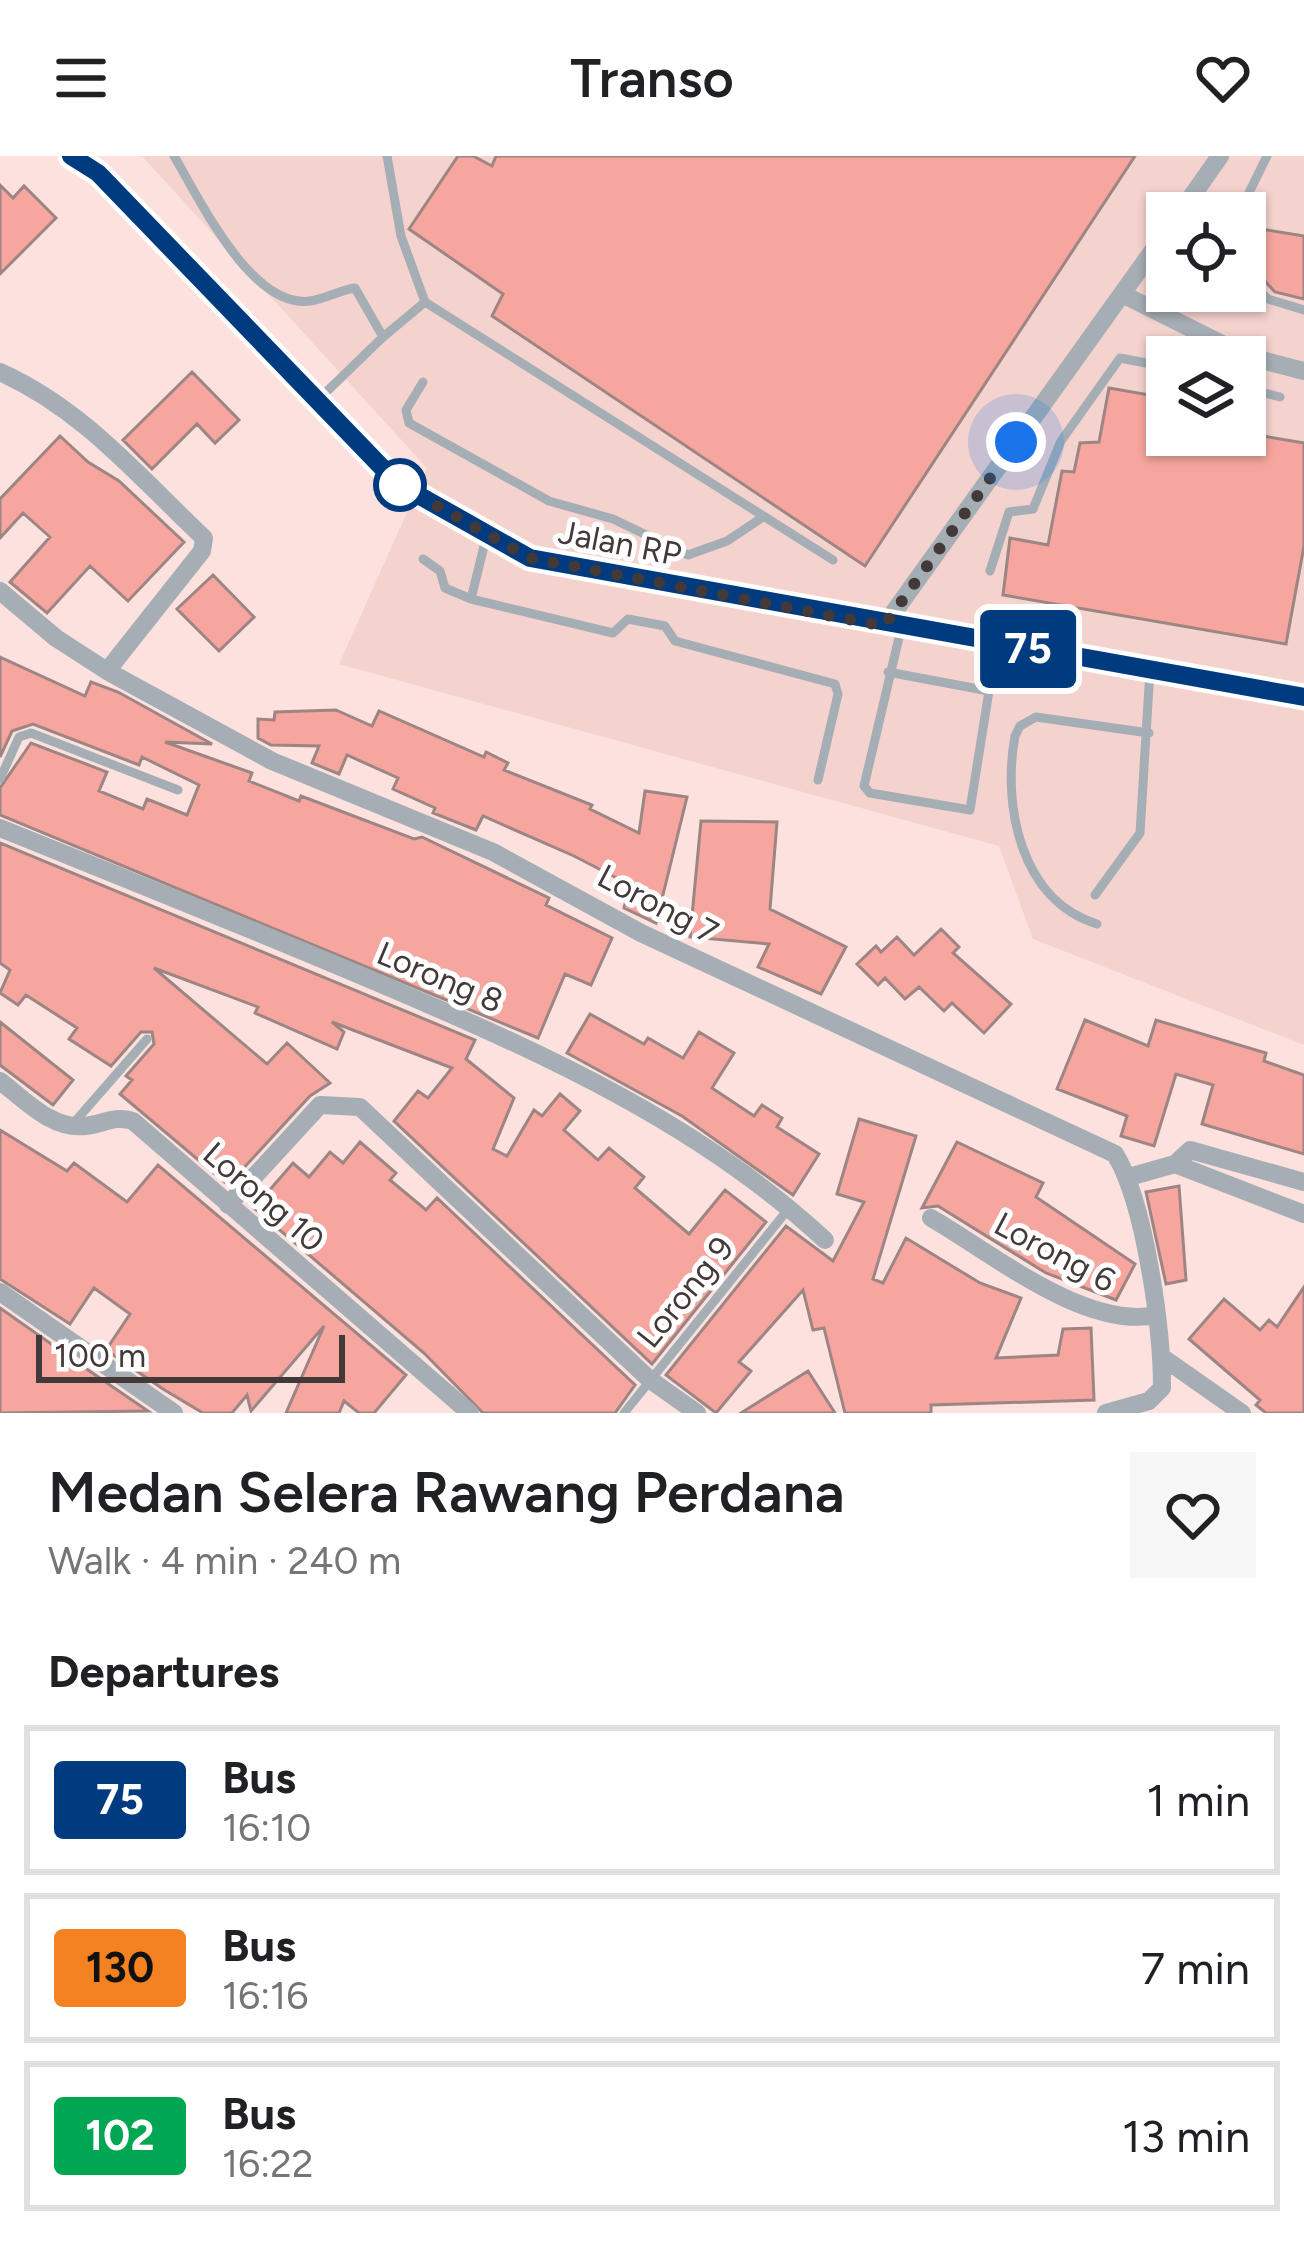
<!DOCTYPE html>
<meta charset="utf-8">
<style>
:root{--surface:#fff;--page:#f6f6f6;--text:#202124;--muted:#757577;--line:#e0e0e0}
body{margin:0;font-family:Figtree,sans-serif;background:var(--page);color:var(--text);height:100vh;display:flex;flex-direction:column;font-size:45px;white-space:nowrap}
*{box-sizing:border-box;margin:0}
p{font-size:39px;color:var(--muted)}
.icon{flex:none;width:66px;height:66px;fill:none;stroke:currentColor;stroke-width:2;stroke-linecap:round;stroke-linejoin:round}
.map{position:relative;height:1257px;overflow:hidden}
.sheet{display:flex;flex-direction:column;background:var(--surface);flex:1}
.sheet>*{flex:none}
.badge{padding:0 24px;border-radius:9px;font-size:42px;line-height:78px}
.buttons{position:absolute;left:1146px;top:36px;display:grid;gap:24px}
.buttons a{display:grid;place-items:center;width:120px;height:120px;border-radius:0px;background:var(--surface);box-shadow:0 3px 9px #0004;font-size:60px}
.scale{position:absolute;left:36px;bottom:30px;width:309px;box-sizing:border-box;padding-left:12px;border:6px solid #433938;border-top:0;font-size:33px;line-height:42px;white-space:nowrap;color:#433938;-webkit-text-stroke:9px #fff;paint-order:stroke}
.you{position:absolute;width:60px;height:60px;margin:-30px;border:9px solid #fff;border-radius:50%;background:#1a73e8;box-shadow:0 0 0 18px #1a73e833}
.map>.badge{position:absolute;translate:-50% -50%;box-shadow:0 0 0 6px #fff}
h2{padding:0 48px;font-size:45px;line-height:108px}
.round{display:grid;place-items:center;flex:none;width:126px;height:126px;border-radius:0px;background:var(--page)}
.overview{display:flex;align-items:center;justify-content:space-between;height:204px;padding:0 48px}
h1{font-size:57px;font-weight:600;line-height:90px}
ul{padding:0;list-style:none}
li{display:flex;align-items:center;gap:36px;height:150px;margin:0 24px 18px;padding:0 24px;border:6px solid var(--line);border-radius:0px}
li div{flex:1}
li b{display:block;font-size:45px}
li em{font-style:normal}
li .badge{min-width:132px;font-weight:700;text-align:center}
header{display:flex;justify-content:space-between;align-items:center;height:156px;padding:0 48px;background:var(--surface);font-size:54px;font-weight:600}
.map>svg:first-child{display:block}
.built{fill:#f4d2ce;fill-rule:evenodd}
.building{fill:#f7a69f;stroke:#9d8583;stroke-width:3}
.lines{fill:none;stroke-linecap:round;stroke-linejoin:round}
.service{stroke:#a5aeb4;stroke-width:9}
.minor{stroke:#a5aeb4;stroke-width:18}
.tertiary{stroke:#a5aeb4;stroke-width:24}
.line-casing{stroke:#fff;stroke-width:27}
.line{stroke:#003b80;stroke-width:18}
.walk{stroke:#433938;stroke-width:12;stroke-dasharray:0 21.6}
.stop-dot{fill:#fff;stroke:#003b80;stroke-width:6}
.labels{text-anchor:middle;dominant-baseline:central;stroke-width:10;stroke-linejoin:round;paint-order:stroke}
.street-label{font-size:33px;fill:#433938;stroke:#fff}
</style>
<header><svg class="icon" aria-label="menu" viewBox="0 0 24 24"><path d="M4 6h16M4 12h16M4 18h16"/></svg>Transo<svg class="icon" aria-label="heart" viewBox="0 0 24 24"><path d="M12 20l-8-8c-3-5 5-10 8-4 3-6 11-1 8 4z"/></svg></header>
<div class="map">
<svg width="1304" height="1257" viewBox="0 0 1304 1257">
<rect width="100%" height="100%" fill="#fce1de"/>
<path class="built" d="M142,0h1162v889l-271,-106 -34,-93 -660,-182 88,-196zM1167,57h78v78h-78zM1167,201h78v78h-78z"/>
<path class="building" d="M458,0h15l19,10 4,-10h639l-270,410 -373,-250 11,-22 -94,-65z
M0,29l13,13 11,-12 32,32 -56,56z
M1261,73l43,7v63l-29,-7 -17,-18z
M192,216l47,48 -24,23 -18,-19 -45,45 -29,-29z
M1109,232l58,10v37l78,-2 59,10v103l-18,98 -283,-49 7,-57 38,7 14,-74 12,1 6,-29 19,-1z
M60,280l28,26 31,19 65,61 -56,59 -38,-35 -43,47 -37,-31 40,-45 -27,-24 -23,25v-39z
M213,419l41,42 -35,34 -42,-42z
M0,501l85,39 6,-14 27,10 94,52 -47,-2 87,31 -3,8 50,20 2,-5 113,43 8,-2 127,61 -3,7 66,33 -21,47 -26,-11 -27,64 -538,-223v-27l31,-45 76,29 -8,19 44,18 4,-10 40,16 12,-30 -57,-28 -3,8 -106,-41 -21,7 -12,26z
M336,554l36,16 7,-15 105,46 2,-5 22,11 -4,7 88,35 -2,4 49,24 6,-42 42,6 -31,126 -32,-15 6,-23 -56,-29 -91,-40 -7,14 -43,-17 2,-5 -42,-19 5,-11 -51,-23 -8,19 -27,-11 7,-17 -48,-1 -13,-7v-19l16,1 1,-8z
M701,665l76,1 -7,87 76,38 -25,47 -63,-27 11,-23 -79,-7z
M0,687l475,197 -9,19 48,39 -21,51 14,7 27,-46 8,6 18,-22 20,17 -16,19 34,30 11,-12 35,29 -9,11 54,46 36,-44 41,32 -114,142 -258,-243 24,-30 10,7 24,-30 -120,-46 12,10 -7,17 -82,-36 3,-6 -104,-39 113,96 20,-21 43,40 -20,13 -82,89 -108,-91 12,-14 -6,-4 28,-32 -2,-12h-11l-30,34 -42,-27 8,-11 -51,-33 -8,10 -18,-12 10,-23 -10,-7z
M941,773l18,18 -6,6 58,51 -27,29 -32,-30 -8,8 -25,-24 -14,12 -20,-21 -7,7 -21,-21 19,-18 5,6 16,-15 17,18z
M590,858l54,30 4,-6 35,20 16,-26 35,21 -22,35 42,28 8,-11 20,13 -5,9 42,27 -26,41 -111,-79 -115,-63z
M1085,864l63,26 8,-26 110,33 -2,8 40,14v79l-102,-30 11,-39 -37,-11 -22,72 -33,-10 6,-20 -70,-27z
M0,866l73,58 -20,25 -53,-40z
M859,963l57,17 -43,143 10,4 23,-45 74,45 41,15 -25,60 62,-3 5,-26 28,-1 3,72 -163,5v8h-86l-21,-85 -11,2 -10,-40 -64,72 12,9 -35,42 -50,-38 120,-149 47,35 31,-59 -27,-8z
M0,974l67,41 7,-8 53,39 31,-37 248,210 -32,38h-15l-15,-12 -5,12h-53l38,-87 -73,85 -4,-16 -15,18h-29l-40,-24 -57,-39 24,-36 -36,-26 -24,36 -70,-45z
M360,986l36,31 -6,7 36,30 11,-12 198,187 -20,28h-132l-59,-60 -170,-145 39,-45 16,14 21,-25 13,11z
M957,986l86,41 -7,14 99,67 -19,36 -70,-27 -108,-67 -16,2z
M1179,1030l7,94 -20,4 -20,-92z
M1304,1131v126h-38l-10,-8 4,-5 -71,-61 35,-40 36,31 9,-10 8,7z
M0,1152l91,64 57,39 -148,2z
M808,1215l27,42h-94z"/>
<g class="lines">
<path class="service" d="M174,0c25,42 77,153 136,145 15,-2 30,-11 45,-13l28,49 -64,62
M387,0l14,80 24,66 408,258
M1239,57l28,-57
M1245,123l23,20 36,11
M383,181l42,-35
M423,226l-17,28 3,13 140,78 64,18 75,36 39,-14 36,-24
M1245,232l35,9
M423,403l17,12 5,17 26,11 142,34 15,-14 37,7 10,15 160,43 3,10 -20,86
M990,415l19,-59 24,-3 28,-68 59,-83 47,9
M471,443l15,-61
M888,516l101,19 -19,119 -100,-17 -6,-7 37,-157
M0,623l19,-42 12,-4 147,57
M1095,739l45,-62 10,-163
M1097,768c-76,-23 -95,-118 -82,-188l5,-10 16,-9 113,16
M72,969l75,-86
M624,1257l166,-206"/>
<path class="minor" d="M1180,57l40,-57
M1122,138l124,62 58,15
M0,216c83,37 139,105 204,166l-2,13 -95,120
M0,435l56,47 51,33 165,90 221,91 148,81 474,221c30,49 47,175 47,234l-13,13 -43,12
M884,470l283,-395
M0,672c132,53 264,106 395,162 154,66 306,135 430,250
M0,925c25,19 52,49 85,45 19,-2 29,-11 48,-5l337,292
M1175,1008l15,-14 114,32
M1129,1021l46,-13 129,50
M228,1049l92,-100 40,2 289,272 48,34
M931,1062c61,35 154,112 225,97
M0,1136l174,121
M1162,1201l80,56"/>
<path class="tertiary" d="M71,0l27,17 299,310 133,75 774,139"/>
</g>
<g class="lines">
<g class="line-casing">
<path id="line" d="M71,0l27,17 299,310 133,75 774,139"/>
</g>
<use href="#line" class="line"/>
<path class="walk" d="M400,329l130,73 354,68 132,-184"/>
</g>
<circle class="stop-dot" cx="400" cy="329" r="24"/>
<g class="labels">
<g class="street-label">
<text transform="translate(620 387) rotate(11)">Jalan RP</text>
<text transform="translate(658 748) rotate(28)">Lorong 7</text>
<text transform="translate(440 821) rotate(23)">Lorong 8</text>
<text transform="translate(264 1041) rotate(41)">Lorong 10</text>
<text transform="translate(1055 1096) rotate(28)">Lorong 6</text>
<text transform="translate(685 1136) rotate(-51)">Lorong 9</text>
</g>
</g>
</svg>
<div class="buttons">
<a><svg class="icon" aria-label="locate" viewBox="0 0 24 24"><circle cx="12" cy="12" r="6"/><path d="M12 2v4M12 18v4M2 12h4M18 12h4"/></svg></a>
<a><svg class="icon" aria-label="layers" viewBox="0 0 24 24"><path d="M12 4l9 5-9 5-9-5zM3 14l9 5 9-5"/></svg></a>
</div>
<div class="scale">100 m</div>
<div class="you" style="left:1016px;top:286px"></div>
<b class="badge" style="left:1028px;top:493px;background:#003b80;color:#fff">75</b>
</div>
<section class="sheet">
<div class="overview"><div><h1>Medan Selera Rawang Perdana</h1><p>Walk · 4 min · 240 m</p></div><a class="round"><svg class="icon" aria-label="heart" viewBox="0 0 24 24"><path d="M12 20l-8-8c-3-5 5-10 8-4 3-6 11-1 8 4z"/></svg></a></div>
<h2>Departures</h2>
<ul>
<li><span class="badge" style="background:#003b80;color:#fff">75</span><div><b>Bus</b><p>16:10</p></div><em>1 min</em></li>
<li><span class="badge" style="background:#f58220;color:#111">130</span><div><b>Bus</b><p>16:16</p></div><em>7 min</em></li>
<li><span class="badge" style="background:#00a651;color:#fff">102</span><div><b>Bus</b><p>16:22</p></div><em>13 min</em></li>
</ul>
</section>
